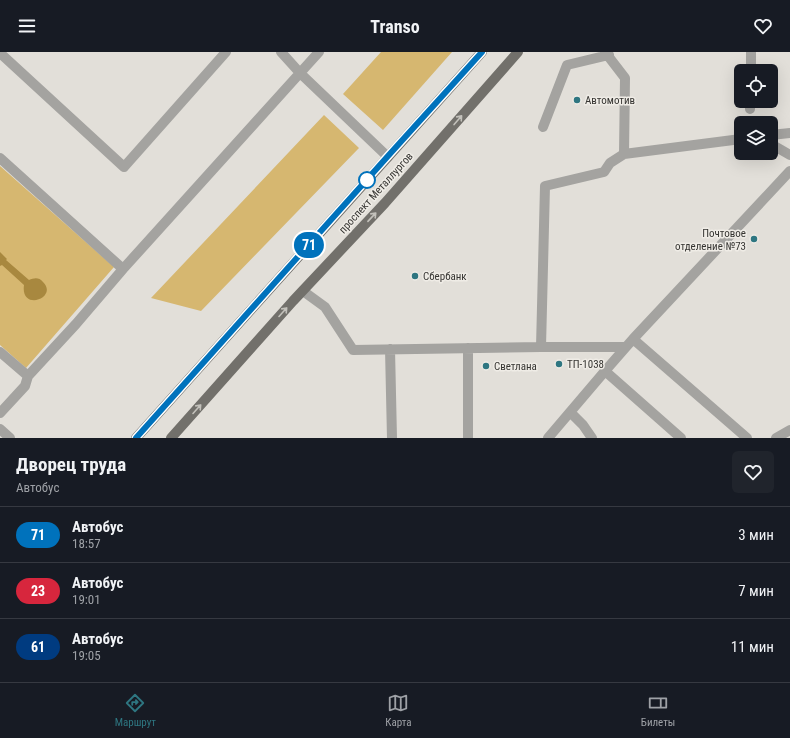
<!DOCTYPE html>
<html lang="ru">
<meta charset="utf-8">
<style>
:root{--surface:#171b24;--page:#20242c;--text:#f1f3f6;--muted:#9ea1a6;--line:#363941;--accent:#2e7681}
body{margin:0;font-family:"Roboto Condensed",sans-serif;background:var(--page);color:var(--text);height:100vh;display:flex;flex-direction:column;font-size:15px;white-space:nowrap}
*{box-sizing:border-box;margin:0}
p{font-size:13px;color:var(--muted)}
.icon{flex:none;width:22px;height:22px;fill:none;stroke:currentColor;stroke-width:2;stroke-linecap:round;stroke-linejoin:round}
.map{position:relative;height:386px;overflow:hidden}
.details{display:flex;flex-direction:column;background:var(--surface);flex:1}
.details>*{flex:none}
.badge{padding:0 8px;border-radius:13px;font-size:14px;line-height:26px}
.tools{position:absolute;left:734px;top:12px;display:grid;gap:8px}
.tools a{display:grid;place-items:center;width:44px;height:44px;border-radius:6px;background:var(--surface);box-shadow:0 4px 16px #0002;font-size:20px}
.map>.badge{position:absolute;translate:-50% -50%;box-shadow:0 0 0 2px #fff}
.round{display:grid;place-items:center;flex:none;width:42px;height:42px;border-radius:6px;background:var(--page)}
.head{display:flex;align-items:center;justify-content:space-between;height:68px;padding:0 16px}
h1{font-size:19px;font-weight:700;line-height:30px}
ul{padding:0;list-style:none}
li{display:flex;align-items:center;gap:12px;height:56px;padding:0 16px;border-top:1px solid var(--line)}
li div{flex:1}
li b{display:block;font-size:15px}
li em{font-style:normal}
li .badge{min-width:44px;font-weight:700;text-align:center}
header{display:flex;justify-content:space-between;align-items:center;height:52px;padding:0 16px;background:var(--surface);font-size:18px;font-weight:700}
.menu{display:flex;justify-content:space-around;align-items:center;height:56px;border-top:1px solid var(--line);background:var(--surface);font-size:11px;color:var(--muted)}
.menu a{display:grid;justify-items:center;gap:2px}
.menu .current{color:var(--accent)}
.map>svg:first-child{display:block}
.green{fill:#d6b770}
.water{fill:#a8883f}
.lines{fill:none;stroke-linecap:round;stroke-linejoin:round}
.minor{stroke:#a4a3a0;stroke-width:10}
.major{stroke:#72706b;stroke-width:10}
.oneway{stroke:#c3c1bb}
.line-casing{stroke:#fff;stroke-width:9}
.line{stroke:#0072bc;stroke-width:6}
.poi-dot{fill:#2e7681;stroke:#efece6;stroke-width:1.5}
.stop-dot{fill:#fff;stroke:#0072bc;stroke-width:2}
.labels{text-anchor:middle;dominant-baseline:central;stroke-width:3;stroke-linejoin:round;paint-order:stroke}
.poi-label{font-size:11px;fill:#363532;stroke:#efece6;text-anchor:start}
.street-label{font-size:11px;fill:#363532;stroke:#efece6}
</style>
<header><svg class="icon" aria-label="menu" viewBox="0 0 24 24"><path d="M4 6h16M4 12h16M4 18h16"/></svg>Transo<svg class="icon" aria-label="heart" viewBox="0 0 24 24"><path d="M12 20l-8-8c-3-5 5-10 8-4 3-6 11-1 8 4z"/></svg></header>
<div class="map">
<svg width="790" height="386" viewBox="0 0 790 386">
<rect width="100%" height="100%" fill="#e2dfd9"/>
<path class="green" d="M381,0h71l-69,78 -40,-36z
M324,63l35,33 -158,163 -50,-13z
M0,114l114,101 -88,101 -26,-23z"/>
<path class="water" d="M0,200l7,7 -1,1 23,20c5,-2 10,-3 14,2 16,16 -23,30 -19,3l-22,-20 -2,1z"/>
<g class="lines">
<path class="minor" d="M319,0l-19,21 88,84
M605,0l20,26 -1,76
M0,1l124,114 102,-115
M751,19v-19
M750,57v-8
M543,75l24,-62 42,-10
M771,83l19,-2
M771,92l19,11
M0,106l123,111
M303,239l22,16 28,43 188,-3h85
M633,287l114,99
M541,295l4,-161 59,-14 6,-9 14,-9 117,-15
M390,297l2,89
M0,300l28,24
M605,319l76,67
M570,360l13,13 9,13
M0,361l25,-27 3,-10 48,-52 47,-55 177,-196 -19,-21
M0,377l10,9
M468,386v-90
M548,386l57,-67 28,-32 157,-168
M776,386l14,-8"/>
<path class="major" d="M136,386l346,-386
M171,386l122,-137 92,-98 133,-151"/>
</g>
<defs><path id="oneway-shaft" d="M-6 0H5M1.5-3L5.5 0L1.5 3" fill="none" stroke-width="1.6" stroke-linecap="round" stroke-linejoin="round"/></defs>
<g class="oneway">
<use href="#oneway-shaft" transform="translate(458 68) rotate(-49)"/>
<use href="#oneway-shaft" transform="translate(372 165) rotate(-47)"/>
<use href="#oneway-shaft" transform="translate(283 260) rotate(-48)"/>
<use href="#oneway-shaft" transform="translate(197 357) rotate(-48)"/>
</g>
<g class="lines">
<g class="line-casing">
<path id="line" d="M136,386l252,-282 94,-104"/>
</g>
<use href="#line" class="line"/>
</g>
<g class="poi-dot">
<circle cx="577" cy="48" r="4"/>
<circle cx="754" cy="187" r="4"/>
<circle cx="415" cy="224" r="4"/>
<circle cx="559" cy="312" r="4"/>
<circle cx="486" cy="314" r="4"/>
</g>
<circle class="stop-dot" cx="367" cy="128" r="8"/>
<g class="labels">
<g class="poi-label">
<text x="585" y="48">Автомотив</text>
<text x="746" y="181" text-anchor="end">Почтовое<tspan x="746" dy="13">отделение №73</tspan></text>
<text x="423" y="224">Сбербанк</text>
<text x="567" y="312">ТП-1038</text>
<text x="494" y="314">Светлана</text>
</g>
<g class="street-label">
<text transform="translate(376 141) rotate(-48)">проспект Металлургов</text>
</g>
</g>
</svg>
<div class="tools">
<a><svg class="icon" aria-label="locate" viewBox="0 0 24 24"><circle cx="12" cy="12" r="6"/><path d="M12 2v4M12 18v4M2 12h4M18 12h4"/></svg></a>
<a><svg class="icon" aria-label="layers" viewBox="0 0 24 24"><path d="M12 4l9 5-9 5-9-5zM3 14l9 5 9-5"/></svg></a>
</div>
<b class="badge" style="left:309px;top:193px;background:#0072bc;color:#fff">71</b>
</div>
<section class="details">
<div class="head"><div><h1>Дворец труда</h1><p>Автобус</p></div><a class="round"><svg class="icon" aria-label="heart" viewBox="0 0 24 24"><path d="M12 20l-8-8c-3-5 5-10 8-4 3-6 11-1 8 4z"/></svg></a></div>
<ul>
<li><span class="badge" style="background:#0072bc;color:#fff">71</span><div><b>Автобус</b><p>18:57</p></div><em>3 мин</em></li>
<li><span class="badge" style="background:#d7263d;color:#fff">23</span><div><b>Автобус</b><p>19:01</p></div><em>7 мин</em></li>
<li><span class="badge" style="background:#003b80;color:#fff">61</span><div><b>Автобус</b><p>19:05</p></div><em>11 мин</em></li>
</ul>
</section>
<nav class="menu">
<a class="current"><svg class="icon" aria-label="directions" viewBox="0 0 24 24"><path d="M12 3l9 9-9 9-9-9zM9 14v-3h6M13 9l2 2-2 2"/></svg>Маршрут</a>
<a><svg class="icon" aria-label="map" viewBox="0 0 24 24"><path d="M3 6l6-2 6 2 6-2v14l-6 2-6-2-6 2zM9 4v14M15 6v14"/></svg>Карта</a>
<a><svg class="icon" aria-label="tickets" viewBox="0 0 24 24"><path d="M3 7h18v10H3zM15 7v10"/></svg>Билеты</a>
</nav>
